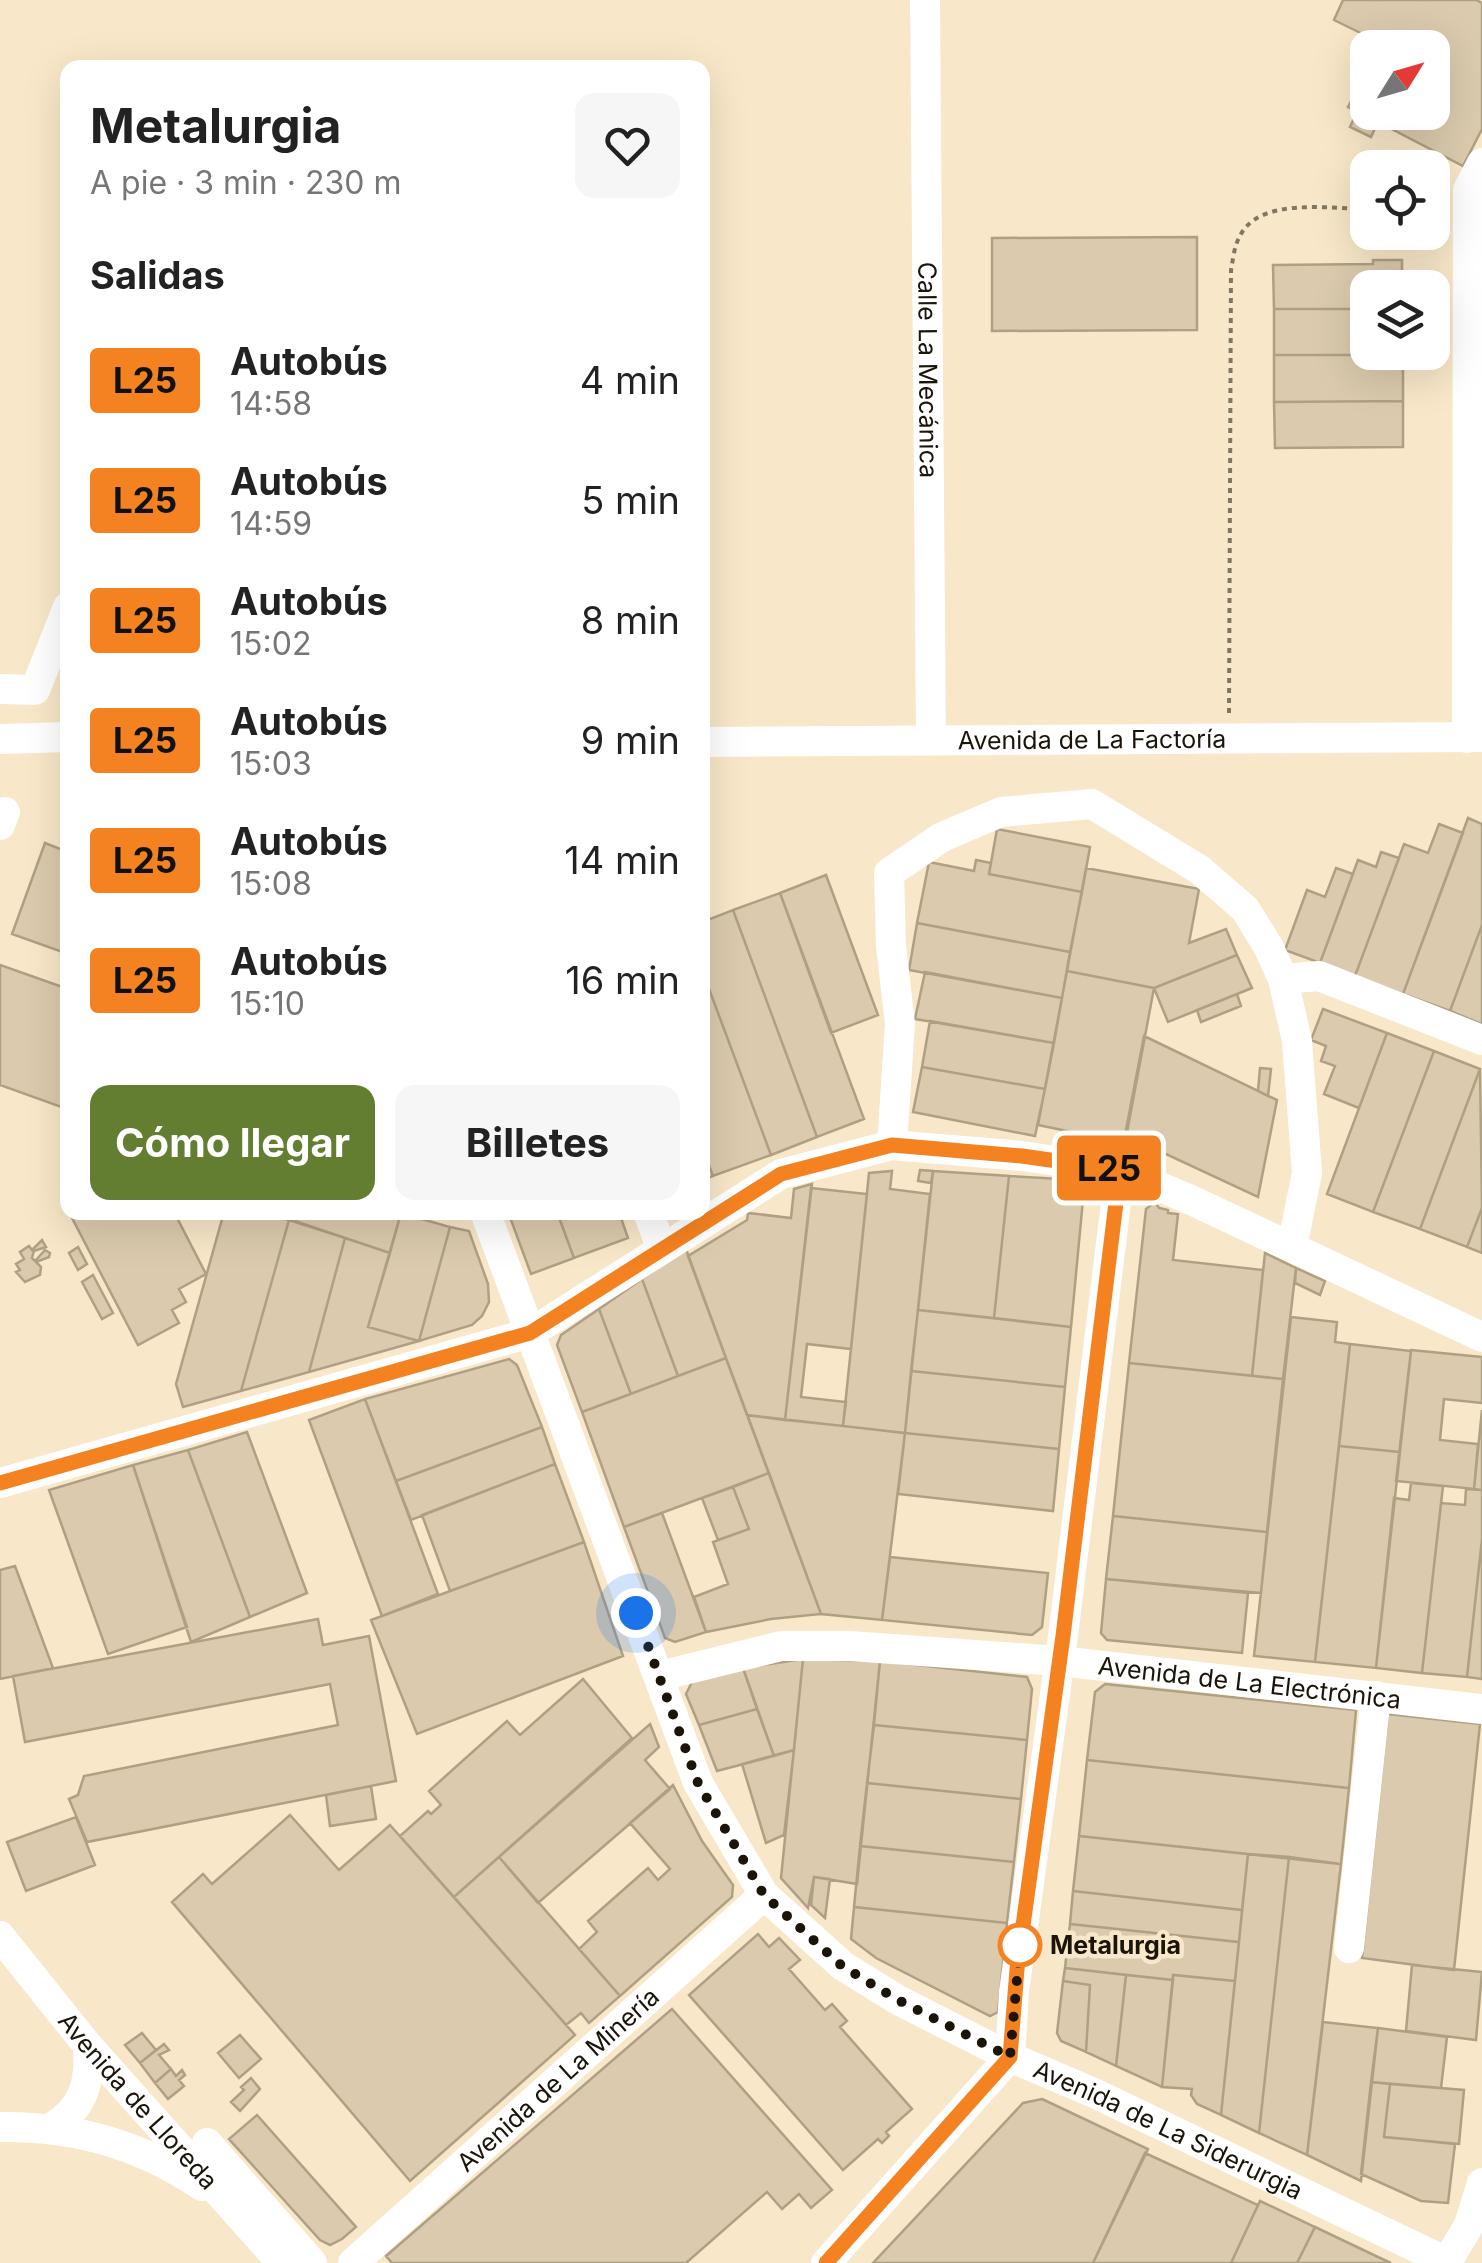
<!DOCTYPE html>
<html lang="es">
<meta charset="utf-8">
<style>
:root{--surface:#fff;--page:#f6f6f6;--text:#222;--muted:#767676;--accent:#637d31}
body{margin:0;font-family:Inter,sans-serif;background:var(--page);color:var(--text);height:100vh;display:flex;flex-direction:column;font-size:38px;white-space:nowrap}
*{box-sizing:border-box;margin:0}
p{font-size:32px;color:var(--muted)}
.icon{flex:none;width:55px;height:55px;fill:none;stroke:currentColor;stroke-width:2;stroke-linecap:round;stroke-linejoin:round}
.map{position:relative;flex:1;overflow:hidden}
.side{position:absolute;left:60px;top:60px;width:650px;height:1160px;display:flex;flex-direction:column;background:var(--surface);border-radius:20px;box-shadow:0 10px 40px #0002}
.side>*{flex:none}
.badge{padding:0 20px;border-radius:8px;font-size:35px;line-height:65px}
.needle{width:65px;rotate:53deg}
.controls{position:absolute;left:1350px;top:30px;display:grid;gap:20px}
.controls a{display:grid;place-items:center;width:100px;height:100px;border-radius:20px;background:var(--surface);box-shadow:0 10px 40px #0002;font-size:50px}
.you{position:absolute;width:50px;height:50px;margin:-25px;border:8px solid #fff;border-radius:50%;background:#1a73e8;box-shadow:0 0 0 15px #1a73e833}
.map>.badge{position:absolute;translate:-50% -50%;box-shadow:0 0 0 5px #fff}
h2{padding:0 30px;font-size:38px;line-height:90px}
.round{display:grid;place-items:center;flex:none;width:105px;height:105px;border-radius:20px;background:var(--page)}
.overview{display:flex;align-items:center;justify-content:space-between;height:170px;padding:0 30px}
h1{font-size:48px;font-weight:700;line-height:75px}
.action{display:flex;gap:20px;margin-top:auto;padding:20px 30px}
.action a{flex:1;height:115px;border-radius:20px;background:var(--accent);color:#fff;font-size:40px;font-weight:700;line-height:115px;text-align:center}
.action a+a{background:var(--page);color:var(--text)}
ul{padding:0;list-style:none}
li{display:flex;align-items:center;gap:30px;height:120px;padding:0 30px}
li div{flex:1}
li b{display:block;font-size:38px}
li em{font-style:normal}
li .badge{min-width:110px;font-weight:700;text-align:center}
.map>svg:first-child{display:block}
.building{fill:#dbcaad;stroke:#b0a083;stroke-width:2.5}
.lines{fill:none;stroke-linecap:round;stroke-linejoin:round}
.path{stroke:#817662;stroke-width:4;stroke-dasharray:5 5;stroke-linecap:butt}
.minor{stroke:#fff;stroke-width:30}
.line-casing{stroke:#fff;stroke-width:22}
.line{stroke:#f58220;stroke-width:15}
.walk{stroke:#1a1409;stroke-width:10;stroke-dasharray:0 18}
.stop-dot{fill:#fff;stroke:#f58220;stroke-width:5}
.labels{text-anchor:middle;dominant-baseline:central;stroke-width:9;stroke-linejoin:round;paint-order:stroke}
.street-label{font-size:25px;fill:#1a1409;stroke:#f8e7c8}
.stop-label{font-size:25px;font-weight:bold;fill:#1a1409;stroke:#f8e7c8;text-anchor:start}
</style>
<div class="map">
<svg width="1482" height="2263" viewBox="0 0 1482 2263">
<rect width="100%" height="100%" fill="#f8e7c8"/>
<path class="building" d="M1343,0h133l6,3v126l-19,37 -85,-44 -7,15 -21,-10 7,-15 -9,-5 20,-38v43h64v-64h-53l2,-5 -47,-23z
M1197,237v93l-205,1v-93z
M1373,260h29v28h-34v21h-94l-1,-44 100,-1z
M1274,309h94v43l35,3h-129z
M1274,355h129v46l-129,1z
M1403,401v46l-128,1 -1,-46z
M1468,818l14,6v101l-32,86 -47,-17z
M1439,824l24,9 -60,161 -48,-18 49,-132 24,9z
M997,829l93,18 -8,45 -93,-18z
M45,843l23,9v102l-56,-20z
M1381,852l18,6 -44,118 -35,-13 38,-103 18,7z
M976,860l15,3 -2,11 93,18 -12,60 -153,-29 12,-61 45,9z
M1086,868l113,21 -10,54 37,-14 11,26 -83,33 -87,-17z
M1336,868l17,6 -33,89 -35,-13 22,-60 18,7z
M826,875l52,140 -47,18 -51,-140z
M780,893l84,226 -47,18 -84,-227z
M733,910l84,227 -46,18 -69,-185v-48z
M917,923l153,29 -8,46 -153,-28z
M1482,925v99l-32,-13z
M1237,955l15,33 -84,34 -14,-34z
M0,965l68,24v109l-4,10 -64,-23z
M702,970l69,185 -58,21 -11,-29z
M1067,971l87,17 -29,155 -87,-18z
M925,972l137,26 -8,45 -139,-24z
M1237,994l4,12 -40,16 -4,-12z
M1323,1009l64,24 -28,75 -35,-14 11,-28 -14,-5 5,-15 -15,-6z
M930,1021l124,22 -9,46 -123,-22z
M1387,1033l47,18 -61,161 -46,-18z
M1144,1036l133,64 -19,97 -133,-62z
M1434,1051l46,18 -60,160 -47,-17z
M922,1067l123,22 -10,47 -122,-24z
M1260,1068l11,1 -3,27 -10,-5z
M1480,1069l2,139 -15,39 -47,-18z
M702,1147l11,29 -11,4z
M920,1170l13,1 -2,12 -13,-2z
M892,1171l-2,18 40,5 -25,239 -62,-7 26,-253z
M933,1171l76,5 -15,142 -76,-8z
M1009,1176l70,4 5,9 -13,138 -77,-9z
M812,1184l-27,236 -38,-5 -59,-159 59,-36 1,-7 43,5 3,-29z
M811,1188l56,6 -16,155 -44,-5 -6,53 45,5 -3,24 -58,-6z
M1155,1202l4,6 9,2v3l10,1 -5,46 90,10 -11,106 -123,-13 17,-154z
M1482,1208v45l-15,-6z
M78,1212h96l32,62 -27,15 7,13 -14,8 7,13 -41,22 -67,-129z
M224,1212h44l21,8 -48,171 -58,16 -7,-23z
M268,1212h130l3,1 -11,40z
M508,1212h49l17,46 -43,16z
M557,1212h62l9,26 -54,20z
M401,1213l49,14 -31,114 -51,-14z
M289,1220l56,18 -36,134 -68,19z
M450,1227l19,4 19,53 1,18 -7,14 -10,9 -53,16z
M345,1238l45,15 -22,74 51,14 -110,31z
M42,1240l4,7 -12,4 -2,7 3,3 10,-11 5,3 -1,4 -13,5 5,5 -1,8 -15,7 -9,-10 4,-2 -4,-6 8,-5 -4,-7 9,-6 3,4z
M78,1247l9,17 -9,6 -9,-17z
M686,1249l40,109 -48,18 -36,-97z
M1265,1253l31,15 -13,111 -31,-3z
M1296,1268l29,13 -5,14 -25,-12z
M93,1275l20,38 -11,6 -20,-37z
M642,1279l36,97 -47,18 -32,-85z
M599,1309l32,85 -49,18 -25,-67 4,-10z
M918,1310l153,17 -6,60 -154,-16z
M1291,1317l46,5 -2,20 15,2 -35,318 -61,-6z
M1350,1344l61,7 -11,101 -61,-6z
M1411,1350l71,7v46l-38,-4 -4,41 38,4 -4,45 -78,-8z
M726,1358l43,115 -145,54 -42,-115z
M509,1359l8,6 25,62 -146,54 -31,-82z
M1129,1363l154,16 -16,153 -154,-16z
M911,1371l154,16 -6,62 -154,-16z
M365,1399l73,195 -56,22 -73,-196z
M1482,1410v80l-8,-1z
M747,1415l158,18 -23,187 -61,-6z
M542,1427l13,37 -144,56 -15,-39z
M247,1432l60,161 -57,24 -62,-167z
M905,1433l154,16 -6,62 -155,-17z
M1339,1446l61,6 -24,216 -61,-6z
M188,1450l62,167 -59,25 -58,-177z
M555,1464l29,78 -134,49 -28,-76z
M133,1465l54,162 -79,27 -59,-164z
M769,1473l52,141 -50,5 -65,13 -12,-35 34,-13 -15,-42 36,-13 -16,-42z
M1411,1483l32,3 -21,187 -46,-5 18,-170 15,2z
M733,1487l16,42 -31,11 -16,-42z
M1466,1489l16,1v49l-15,138 -45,-4 19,-170 24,2z
M662,1513l44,119 -31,10 -10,-4 -41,-111z
M1113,1516l154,16 -6,61 -155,-14z
M1482,1539v140l-15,-2z
M584,1542l39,114 -206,78 -46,-114z
M890,1557l158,16 -6,54 -10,8 -150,-15z
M15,1566l38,102 -53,11v-109z
M1106,1579l142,14 -6,60 -135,-13 -6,-7z
M318,1619l5,26 46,-9 27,145 -309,61 -18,-43 9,-4 6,-19 254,-51 -8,-41 -305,58 -12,-66z
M803,1659l-9,91 -20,6 -31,-88z
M803,1659l77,2 -23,223 -43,-7 -6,31 -27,-30z
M880,1661l147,16 5,12 -5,51 -153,-15z
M743,1668l14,41 -58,16 -13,-31 6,-12z
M583,1679l49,59 -178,159 -54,-61 28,-25 3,3 10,-9 -12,-14 78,-70 13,14z
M1105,1684l251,26 -7,78 -262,-28 8,-68z
M757,1709l17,47 -57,15 -18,-46z
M1388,1714l92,10 -26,246 -92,-12z
M650,1724l9,23 -14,13 25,29 -132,114 -39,-46z
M874,1725l153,15 -6,59 -154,-16z
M794,1750l-10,85 -18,8 -24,-79z
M1087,1760l262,28 -8,76 -262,-28z
M867,1783l154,16 -7,63 -154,-16z
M673,1785l29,56 31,44 -1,12 -112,99 -41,-47 18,-17 -9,-11 60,-53 10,12 12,-11 -40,-46z
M371,1786l5,33 -46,7 -4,-31z
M290,1815l49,55 51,-45 185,210 -165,146 -238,-279 31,-28 9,10z
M76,1817l19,48 -69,26 -19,-49z
M1079,1836l169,18 -6,56 -169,-19z
M860,1846l154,16 -7,61 -153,-16z
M1248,1854l41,3 -30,276 -38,-18z
M499,1857l121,139 -31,27 -8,-10 -15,12 -112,-128z
M1289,1857l52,7 -34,291 -48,-22z
M814,1877l16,2 -5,39 -14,-13z
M1073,1891l169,19 -3,32 -169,-18z
M854,1907l153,16 -9,89 -8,4 -114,-58 -25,-19z
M1070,1924l169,18 -4,39 -62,-6v5l-108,-12z
M758,1934l11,13 10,-9 21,22 -11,9 36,41 7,-6 15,17 -7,6 72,82 -26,23 3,4 -7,7 -4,-4 -35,31 -154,-175z
M1412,1965l70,7 -6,68 -70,-9z
M1065,1968l61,7 -10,91 -30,-14 4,-67 -27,-4z
M1126,1975l47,5 -11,107 -46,-21z
M1173,1975l62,6 -14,134 -24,-11 -6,-9 1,-6 -30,-2z
M1063,1981l27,4 -4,67 -25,-11 -4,-8z
M672,2009l160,181 -21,18 -12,-14 -17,15 -15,-17 -81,71h-294l-6,-7z
M1323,2022l55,6 -17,153 -54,-26z
M1378,2028l69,9 -6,51 -70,-6z
M142,2033l14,17 -16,13 -15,-18z
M240,2035l21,24 -22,19 -21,-25z
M164,2044l5,6 -10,5 12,14 -16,14 -15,-20z
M171,2069l5,7 6,-6 3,5 -6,5 5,6 -16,13 -13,-16z
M251,2078l9,11 -20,22 -9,-9 13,-12 -3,-3z
M1371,2082l19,2 -6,53 71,7 -7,59 -27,-2 -60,-27z
M1390,2084l74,6 -5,54 -75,-7z
M1042,2099l106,50 -55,114h-220l150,-160z
M257,2115l99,112 -14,12 -12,6 -10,-5 -91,-101z
M1145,2153l113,52 -27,58h-138z
M1260,2201l55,26 -18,36h-66z
M1315,2227l63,30 13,6h-94z"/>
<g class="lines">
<path class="path" d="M1229,713l2,-443c2,-10 3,-23 8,-32 18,-42 91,-29 129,-29"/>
<g class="minor">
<path id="s1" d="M925,0l6,740"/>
<path d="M0,689l35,1 33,-83"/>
<path d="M1467,738l1,-548 14,-27"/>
<path d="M0,739l68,-2"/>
<path id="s2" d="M702,742l780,-5"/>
<path d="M0,825l5,-13"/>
<path d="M1283,979l36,-3 163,64"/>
<path d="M892,1145l8,-121 -9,-78 -2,-73 53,-36 59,-25 91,-8 108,66 45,39 23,37 15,33 14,62 10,132 -15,74"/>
<path id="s3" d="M485,1212l213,571 66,112 79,71 55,34 112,57 84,36 355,170"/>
<path d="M648,1212l13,35"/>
<path d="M0,1483l530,-150 251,-159 111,-29 130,11 98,14 71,30 291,137"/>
<path id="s4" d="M660,1676l121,-30h69l210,15 422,48"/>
<path id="s5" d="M0,1936l88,110 194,217"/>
<path d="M1349,1948l27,-252"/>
<path d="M0,2127c75,-1 139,17 202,59"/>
<path d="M51,2128c32,-19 40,-45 37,-82"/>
<path d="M207,2143l105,120"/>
<path d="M1447,2262l22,-37 13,-42"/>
<path id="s6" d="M353,2263l411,-368"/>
<path d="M826,2263l184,-206 4,-65 49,-356 57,-466"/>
</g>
</g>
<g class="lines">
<g class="line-casing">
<path id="line" d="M0,1483l530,-150 251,-159 111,-29 130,11 98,14 -57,466 -46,333 -7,88 -184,206"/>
</g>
<use href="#line" class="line"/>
<path class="walk" d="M636,1613l62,170 66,112 78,71 56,34 112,57 10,-112"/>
</g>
<circle class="stop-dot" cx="1020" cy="1945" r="20"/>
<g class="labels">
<g class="street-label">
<text stroke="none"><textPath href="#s1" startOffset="370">Calle La Mecánica</textPath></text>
<text stroke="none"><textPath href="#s2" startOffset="390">Avenida de La Factoría</textPath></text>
<text stroke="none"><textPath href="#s4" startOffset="595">Avenida de La Electrónica</textPath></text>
<text stroke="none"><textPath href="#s6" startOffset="275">Avenida de La Minería</textPath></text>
<text stroke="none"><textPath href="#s5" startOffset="215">Avenida de Lloreda</textPath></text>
<text stroke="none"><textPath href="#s3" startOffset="1210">Avenida de La Siderurgia</textPath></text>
</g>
<g class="stop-label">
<text x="1050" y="1945">Metalurgia</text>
</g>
</g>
</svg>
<div class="controls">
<a><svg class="needle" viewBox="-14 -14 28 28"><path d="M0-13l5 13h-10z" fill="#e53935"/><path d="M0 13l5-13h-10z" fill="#767676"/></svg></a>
<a><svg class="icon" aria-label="locate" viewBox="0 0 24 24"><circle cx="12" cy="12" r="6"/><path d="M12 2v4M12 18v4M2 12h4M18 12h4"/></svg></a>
<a><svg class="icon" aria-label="layers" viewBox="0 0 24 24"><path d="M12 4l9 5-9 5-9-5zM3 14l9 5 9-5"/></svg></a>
</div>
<div class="you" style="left:636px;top:1613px"></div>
<b class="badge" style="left:1109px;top:1168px;background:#f58220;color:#111">L25</b>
<section class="side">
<div class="overview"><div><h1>Metalurgia</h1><p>A pie · 3 min · 230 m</p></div><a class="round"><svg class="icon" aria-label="heart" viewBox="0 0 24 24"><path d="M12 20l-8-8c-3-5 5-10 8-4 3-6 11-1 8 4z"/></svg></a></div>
<h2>Salidas</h2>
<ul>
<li><span class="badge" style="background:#f58220;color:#111">L25</span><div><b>Autobús</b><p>14:58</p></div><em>4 min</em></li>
<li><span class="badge" style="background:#f58220;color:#111">L25</span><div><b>Autobús</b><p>14:59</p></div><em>5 min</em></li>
<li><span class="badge" style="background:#f58220;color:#111">L25</span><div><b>Autobús</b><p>15:02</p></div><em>8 min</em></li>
<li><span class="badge" style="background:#f58220;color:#111">L25</span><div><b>Autobús</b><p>15:03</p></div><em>9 min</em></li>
<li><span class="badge" style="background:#f58220;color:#111">L25</span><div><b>Autobús</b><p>15:08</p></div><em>14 min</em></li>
<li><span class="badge" style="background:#f58220;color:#111">L25</span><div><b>Autobús</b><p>15:10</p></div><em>16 min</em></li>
</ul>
<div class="action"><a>Cómo llegar</a><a>Billetes</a></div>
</section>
</div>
